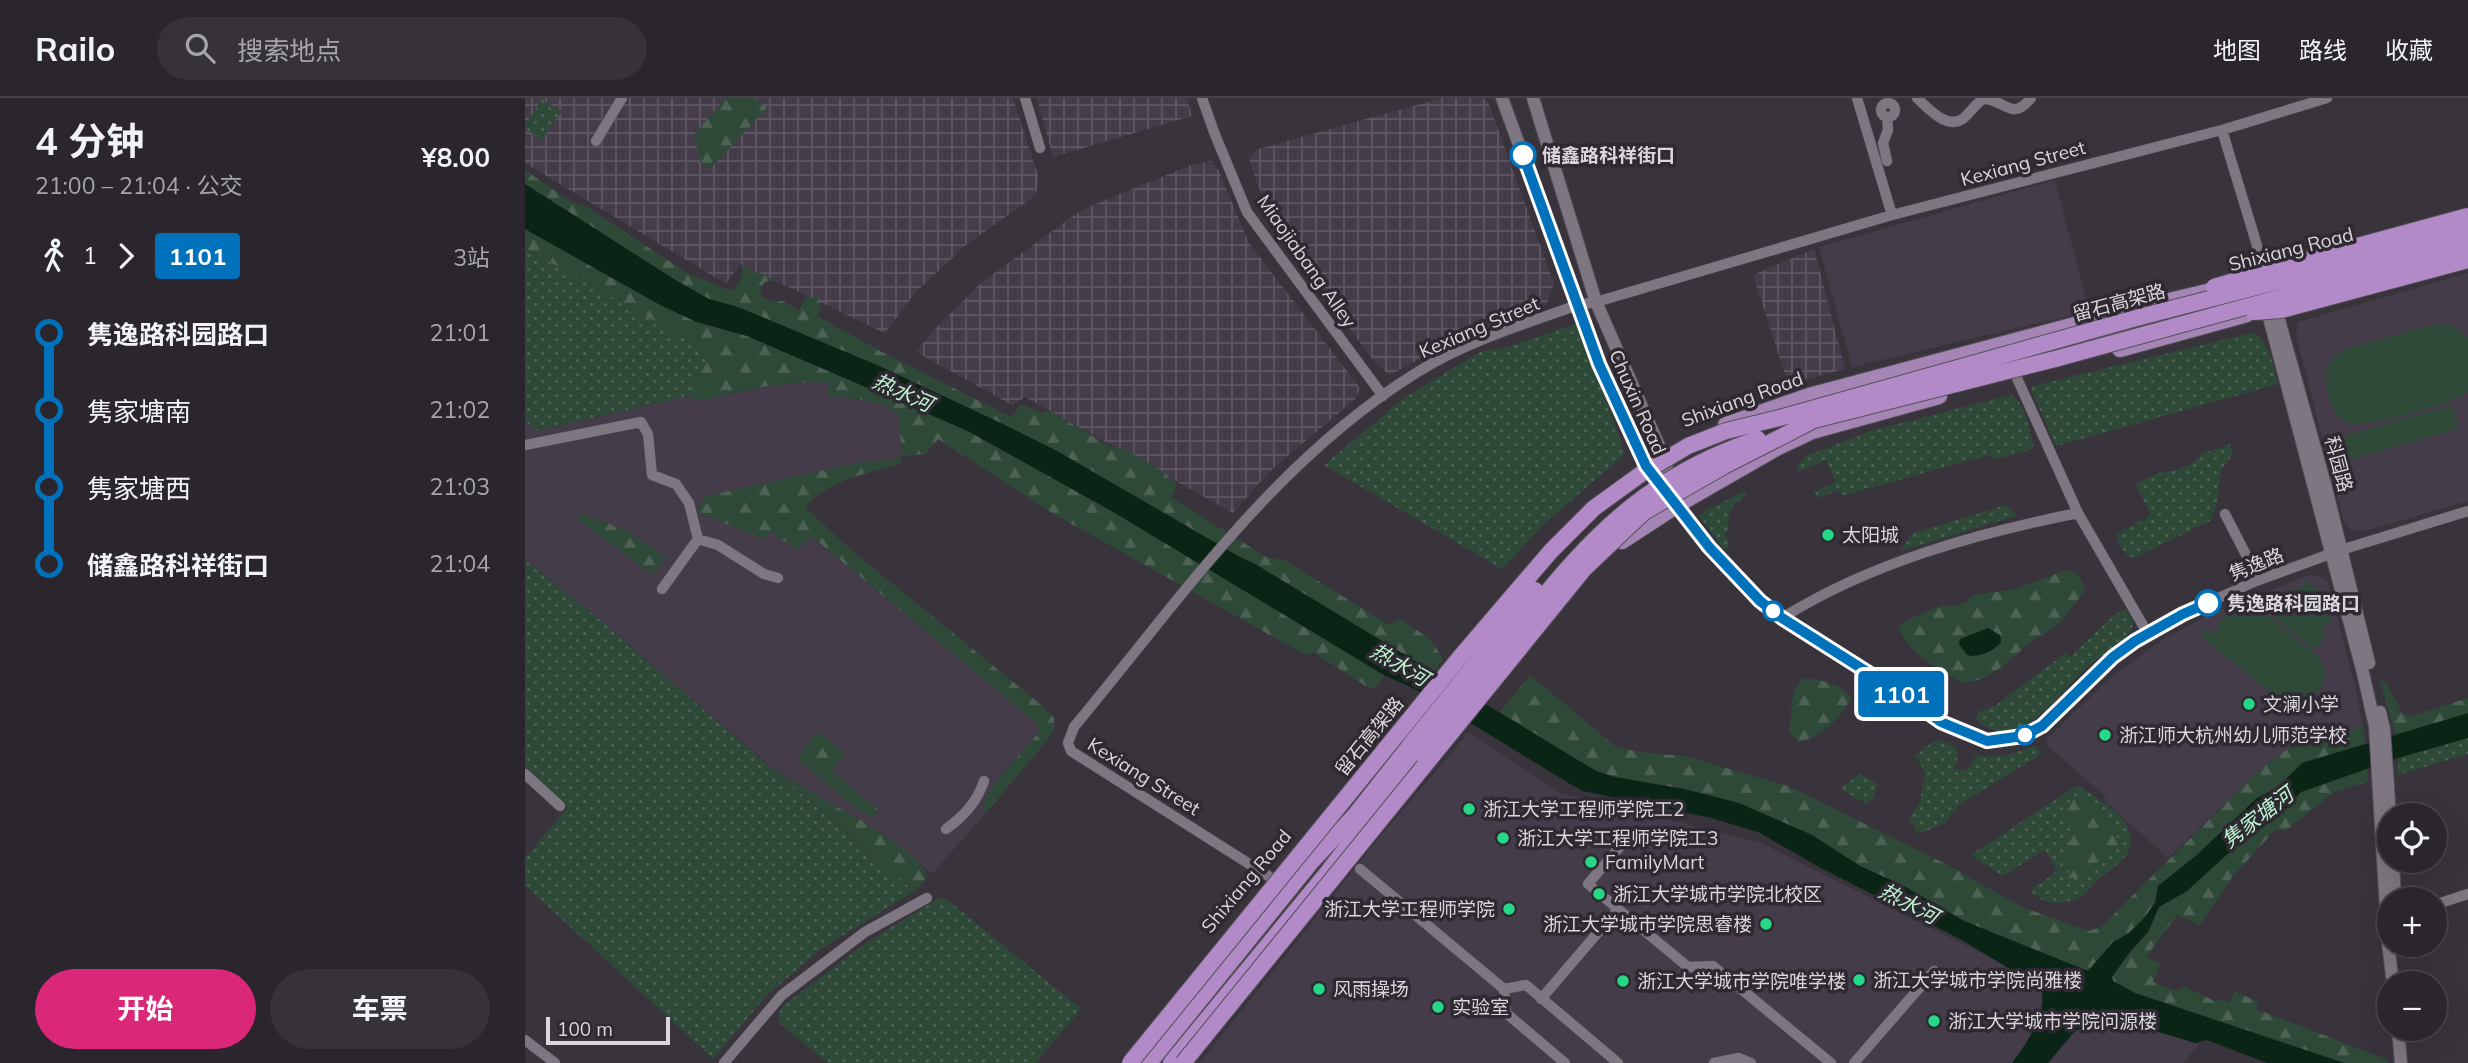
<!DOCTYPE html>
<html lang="zh">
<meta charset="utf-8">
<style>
:root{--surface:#2b262d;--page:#373239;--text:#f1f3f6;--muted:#a6a5aa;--line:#474349;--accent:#db2777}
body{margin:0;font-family:Mulish,"Noto Sans SC",sans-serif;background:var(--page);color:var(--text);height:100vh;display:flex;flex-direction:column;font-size:26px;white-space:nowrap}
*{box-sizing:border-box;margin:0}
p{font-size:23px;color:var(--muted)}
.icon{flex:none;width:38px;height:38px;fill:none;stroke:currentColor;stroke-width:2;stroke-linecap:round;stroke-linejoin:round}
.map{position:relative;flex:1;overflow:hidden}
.drawer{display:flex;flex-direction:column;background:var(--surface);width:525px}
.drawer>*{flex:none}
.badge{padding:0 14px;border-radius:5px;font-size:24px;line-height:46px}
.fabs{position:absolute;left:1852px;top:705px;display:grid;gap:14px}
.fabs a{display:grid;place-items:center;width:70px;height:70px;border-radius:50%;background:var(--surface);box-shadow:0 7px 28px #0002,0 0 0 2px var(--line);font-size:35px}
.scale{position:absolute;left:21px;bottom:18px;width:124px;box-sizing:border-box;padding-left:7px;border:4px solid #dad7dc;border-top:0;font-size:19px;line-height:24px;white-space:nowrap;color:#dad7dc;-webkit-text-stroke:5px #2f2932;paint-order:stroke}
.map>.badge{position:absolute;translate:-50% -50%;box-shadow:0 0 0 4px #fff}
.legs{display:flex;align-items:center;gap:10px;height:77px;padding:0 35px;font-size:23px}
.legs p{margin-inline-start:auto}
.summary{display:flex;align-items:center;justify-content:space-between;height:119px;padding:0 35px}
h1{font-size:38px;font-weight:700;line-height:52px}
.button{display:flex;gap:14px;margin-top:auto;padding:14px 35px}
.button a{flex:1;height:80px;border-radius:42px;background:var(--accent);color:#fff;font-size:28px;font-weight:700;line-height:80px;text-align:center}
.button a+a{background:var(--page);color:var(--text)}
ul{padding:0 35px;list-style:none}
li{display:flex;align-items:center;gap:24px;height:77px;font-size:26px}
li i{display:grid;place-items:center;width:10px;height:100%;margin:0 9px;background:currentColor}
li i::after{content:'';width:18px;height:18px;margin:-9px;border:5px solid;border-radius:50%;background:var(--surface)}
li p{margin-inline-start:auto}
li:first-child i{background:linear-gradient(#0000 50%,currentColor 0)}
li:last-child i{background:linear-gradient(currentColor 50%,#0000 0)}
header{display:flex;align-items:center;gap:42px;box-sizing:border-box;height:98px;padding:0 35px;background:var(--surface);border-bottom:2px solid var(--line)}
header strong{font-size:33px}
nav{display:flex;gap:38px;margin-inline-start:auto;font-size:24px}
.search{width:490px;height:63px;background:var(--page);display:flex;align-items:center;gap:18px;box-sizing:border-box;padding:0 24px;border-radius:38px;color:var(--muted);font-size:26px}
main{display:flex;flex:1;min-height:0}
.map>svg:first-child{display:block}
.built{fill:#453c4a}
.industrial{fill:url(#industrial-grid)}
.grass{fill:url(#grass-dots)}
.forest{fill:url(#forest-firs)}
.pitch{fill:#2f4939}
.water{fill:#0a2516}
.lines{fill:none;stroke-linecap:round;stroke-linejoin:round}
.minor-casing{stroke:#545057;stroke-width:11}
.tertiary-casing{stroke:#545057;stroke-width:14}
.primary-casing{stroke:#545057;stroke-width:18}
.trunk-casing{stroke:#545057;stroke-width:18}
.minor{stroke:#7e7781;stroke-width:10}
.tertiary{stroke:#7e7781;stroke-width:12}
.primary{stroke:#a585b6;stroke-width:16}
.trunk{stroke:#b28ac8;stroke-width:16}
.trunk-bridge-casing{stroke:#545057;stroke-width:18;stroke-linecap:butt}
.trunk-bridge{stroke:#b28ac8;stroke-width:16}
.line-1-casing{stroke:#fff;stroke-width:16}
.line-1{stroke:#0072bc;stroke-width:10}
.stop-1-dot{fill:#fff;stroke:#0072bc;stroke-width:3.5}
.poi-dot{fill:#24d886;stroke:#2f2932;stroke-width:2.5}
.labels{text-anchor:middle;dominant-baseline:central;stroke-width:7;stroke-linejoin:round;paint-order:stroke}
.stop-label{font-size:19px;font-weight:bold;fill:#dad7dc;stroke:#2f2932;text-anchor:start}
.street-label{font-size:19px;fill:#dad7dc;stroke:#2f2932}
.poi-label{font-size:19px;fill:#dad7dc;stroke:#2f2932;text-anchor:start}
.water-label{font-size:21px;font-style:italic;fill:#bdf4d1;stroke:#2f2932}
</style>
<header>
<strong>Railo</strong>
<div class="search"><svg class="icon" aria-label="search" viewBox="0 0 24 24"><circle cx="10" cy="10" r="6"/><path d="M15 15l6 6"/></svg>搜索地点</div>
<nav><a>地图</a><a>路线</a><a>收藏</a></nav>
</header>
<main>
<section class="drawer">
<div class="summary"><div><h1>4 分钟</h1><p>21:00 – 21:04 · 公交</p></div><b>¥8.00</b></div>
<div class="legs"><svg class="icon" aria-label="walk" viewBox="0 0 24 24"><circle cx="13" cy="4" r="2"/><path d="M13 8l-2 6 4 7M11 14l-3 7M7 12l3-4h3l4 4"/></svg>1<svg class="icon" aria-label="forward" viewBox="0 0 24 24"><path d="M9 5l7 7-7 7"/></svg><b class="badge" style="background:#0072bc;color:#fff">1101</b><p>3站</p></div>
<ul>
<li><i style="color:#0072bc"></i><b>隽逸路科园路口</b><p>21:01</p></li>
<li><i style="color:#0072bc"></i><span>隽家塘南</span><p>21:02</p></li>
<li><i style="color:#0072bc"></i><span>隽家塘西</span><p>21:03</p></li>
<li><i style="color:#0072bc"></i><b>储鑫路科祥街口</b><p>21:04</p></li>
</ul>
<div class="button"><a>开始</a><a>车票</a></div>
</section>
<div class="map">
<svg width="1943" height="965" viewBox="0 0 1943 965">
<defs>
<pattern id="industrial-grid" width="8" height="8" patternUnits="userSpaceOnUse" patternTransform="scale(1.75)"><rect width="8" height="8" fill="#453c4a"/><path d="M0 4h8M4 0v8" fill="none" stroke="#5f5764"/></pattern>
<pattern id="grass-dots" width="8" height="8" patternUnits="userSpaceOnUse" patternTransform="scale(1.75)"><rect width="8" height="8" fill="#2f4939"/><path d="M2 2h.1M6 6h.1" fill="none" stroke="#4d6255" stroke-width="1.8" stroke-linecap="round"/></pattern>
<pattern id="forest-firs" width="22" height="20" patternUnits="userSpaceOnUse" patternTransform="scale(1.75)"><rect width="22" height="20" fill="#2f4939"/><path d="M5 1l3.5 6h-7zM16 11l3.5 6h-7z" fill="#4d6255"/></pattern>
</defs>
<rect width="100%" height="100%" fill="#39333c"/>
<path class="built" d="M1530,82l34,131 -237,56 -33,-120z
M1943,175v228l-107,31 -9,-2 -8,-8 -48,-186 2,-14z
M290,284l15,1 1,13 48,7 12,5 8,8 3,40 -2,8 -52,15 -32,15 -11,13 5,29 225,186 5,9 -38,43 -20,35 4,4 -54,61 -51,-42 -69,-39 -39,-25 -180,-154 -68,-55v-138l12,10 151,-35 10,5 85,-17z
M1785,477l14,3 4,4 27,103 8,41 -63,18 -16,7 -29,23 -87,84 -64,-58 2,-3 -59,-52 -1,-5 64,-62 52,-38 48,-26z
M944,634l91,61 199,49 242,121 197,82 -15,18h-983l175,-220z"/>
<path class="industrial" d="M0,0h488l26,81 -2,11 -5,8 -66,47 -50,47 -31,41 -145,-69 -14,20 -201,-121z
M512,0h150l5,18 -139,41z
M917,0h41l5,4 66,181 -7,21 -111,46 -46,25 -12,-9 -90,-118 -30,-62 -9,-27 6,-9z
M687,63l7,10 30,72 111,145 -4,10 -88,75 -35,40 -208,-116 -13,8 -96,-53 15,-19 51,-51 91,-66 15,-9 103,-42z
M1289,151l31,120 -57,15 -35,-109z"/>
<path class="grass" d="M17,1l20,12 -20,29 -17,-11v-4z
M0,150l184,104 -1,6 -20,38 -151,35 -12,-10z
M1055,224l45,132 -81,70 -42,45 -178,-104 80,-67 76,-46 28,-5z
M1727,235c18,6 21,34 26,51l-222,62 -25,-56 2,-4 8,-2z
M1485,297c16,5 20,39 24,54l-38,10 -8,-4 -146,41 -3,-6 -21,8 -4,-6 22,-10 -10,-22 -29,12 2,-8 7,-8 65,-25z
M1705,346l3,10 -12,16 -5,38 -5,7 1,5 -78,38c-12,-4 -14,-12 -18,-23l35,-20 -16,-31 24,-11 17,-3 17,-7 9,-9z
M1220,393l1,5c-16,9 -19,16 -17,34l-5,3 6,12 -6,5 -24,-33 5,-6z
M1481,407l6,5 4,6 -115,35 10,-17z
M0,462l68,54 321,277 -93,58 -55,47 -53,63 -188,-174v-27l43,-51 -43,-39z
M1601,511l8,14c-7,21 -26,27 -42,40 -31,25 -70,96 -116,57l2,-8 18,-7 70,-52 4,4 44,-42z
M1943,640v16l-70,21v-17z
M1414,642l11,3 7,7 1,7 -4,12 13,1 9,-14h27l33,-10 5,8 -82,51 -14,18 -26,11 -10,-15 11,-17 5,-30 -10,-16 16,-13z
M1334,676l19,10 -5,14 -6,6 -27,-15z
M1553,687c12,9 40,25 47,37 4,7 7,19 5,26 -5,13 -21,23 -31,31 -5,3 -7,8 -11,12 -17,16 -44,17 -58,-1l17,-11 10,-9 -12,-20 -43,26 -31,-21z
M416,799l8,4 132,108 -45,54h-208l-48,-39 -2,-8 4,-9 14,-11 71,-54z"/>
<path class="forest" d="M201,0h28l13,10 -57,61 -10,-7 -6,-28z
M0,72l46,32 14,4 104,68 43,17 8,-9 3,-16 33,14 -11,2 -5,7 2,8 9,4h12l16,10 7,-14 13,1 2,8 -4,10 63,35 131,66 11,-13 19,9 8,-3 60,36 14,2 42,25 12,12 -6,12 95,60 20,4 103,64 11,-6 30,20 13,19 -9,15 -186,-113 -8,-3 -183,-106 -52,-26 -128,-60 -139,-58 -29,-8 -32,-18 -152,-97z
M0,131l137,77 35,16 50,14 221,95 147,82 269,162 -9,13h-6l-56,-36 -4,3 -7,-2 -250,-140 -114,-74 -12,15 -24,2 -2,8c-33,9 -71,16 -95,43l45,42 195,159 9,10v11l-6,10 -62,74 -4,-4 8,-20 50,-58 -5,-9 -224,-186 -14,14 -27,-19 -6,8 -65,-26 1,-8 6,-9 161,-35 24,-1 11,-4 -3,-40c-17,-18 -45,-16 -68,-20l-4,-2 3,-11c-45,-4 -89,9 -132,18l-10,-5 20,-38 1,-6 -184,-104z
M55,415l45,17 41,27 -14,18 -76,-57z
M1541,472c12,2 16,8 19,20 -11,15 -21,31 -36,41 -6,5 -14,7 -19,12 -21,16 -41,42 -70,39 -25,-16 -48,-26 -62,-54l5,-6 40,-17 9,2 15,-5 6,-7 42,-6z
M1005,577l86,72 29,6 40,3 103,30 156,77 76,43 68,25 13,-4 154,-153 29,-23 16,-7 63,-18 2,19 -63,18 -25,25 -20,10 -59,56 -40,32 -3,16 -10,15 -16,16 -16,9 -25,29 -124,-50 -60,-35 -44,-20 -48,-31 -73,-32 -55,-14 -69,-12 -19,-6 -26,-14 -59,-38 -12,-6z
M1277,580c16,1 40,6 49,20 -13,22 -27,38 -52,44l-10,-11 4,-38z
M1855,583l6,2 17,31 10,2 55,-18v15l-72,23z
M293,633l27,23 -13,17 45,38 -1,6 -5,2 -17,-10 -57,-49z
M248,670c14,9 27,18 42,26 23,14 109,57 112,84l-13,13z
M1842,671l1,13 -34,10 -49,39 -9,-2 -43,47 -33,49 -23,-10 -31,42 14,7 -7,18 24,10 3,-5h6l30,15 3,-4 10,5 6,-12 23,11 -2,7 132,51v3h-44l-209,-70 -22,-12 -1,-4 2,-5 35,-41 10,-24 28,-16 45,-41 32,-24 37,-34z
M1555,698c16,14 31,25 39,45 -7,18 -31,40 -51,37l1,-6 -5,-16c7,-17 12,-25 -1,-40l8,-17z"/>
<path class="pitch" d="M1920,226l10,3 13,10v55c-15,12 -105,38 -122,30 -15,-6 -17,-28 -21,-43 1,-17 11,-27 27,-32l80,-22z
M1927,307l7,23 -112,33 -6,-24z
M1781,483l21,16 -9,10 14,12 -11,11 6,5 -13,15 -50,-42 12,-15 7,6 9,-11 5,3z
M1721,507l16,6 57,46c14,22 1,38 -19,48l4,5 -5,5 -99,-79 7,-8 9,7c2,-18 14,-24 30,-30z"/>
<path class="water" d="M0,86l152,97 32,18 29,8 139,58 128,60 52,26 183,106 15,7 341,207 19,6 69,12 55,14 73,32 48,31 44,20 60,35 124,50 25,-29 16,-9 16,-16 10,-14 3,-17 40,-32 59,-56 20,-10 25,-25 166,-50v25l-70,20 -97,34 -17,19 -52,39 -45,41 -28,16 -11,25 -19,21 -17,24 1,4 22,12 209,70h-77l-60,-23 -12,3 -86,-26 -34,14 -27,32h-36c15,-21 36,-49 29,-75l-79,-48 -143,-73 -61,-35 -47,-14 -128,-27 -13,-7 -155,-95 -31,-14 -269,-162 -147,-82 -221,-95 -50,-14 -35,-16 -137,-77z
M1463,530l12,7 1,7c-7,9 -17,13 -29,14l-5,-1 -8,-11 1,-5z"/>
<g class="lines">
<g class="minor-casing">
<path id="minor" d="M500,0l15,50
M677,0l12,34 33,80 136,184
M1332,0l35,117
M1392,0c12,11 32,35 49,18 6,-6 10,-12 17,-17 21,-1 28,24 48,-1
M1356 12a7 7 0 1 1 14 0a7 7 0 1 1-14 0Z
M1362,19l1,13 -5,13 4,18
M1697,32l40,132 1,15
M71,43l26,-43
M1491,278l62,137 70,121
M0,347l116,-23 7,12 4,41 24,9 13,19 9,36
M1152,407l32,42 24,27 39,36 169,112 46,19 36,-5 19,-10 71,-69 22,-16 48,-27 73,-33 85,-31 127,-39
M1700,416l34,66
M137,491l36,-50 20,6 46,29 14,4
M1257,520c88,-55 195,-85 296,-105
M0,676l35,32
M421,731c18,-13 31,-27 38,-48
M1105,737l-42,49 100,83 25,-1 118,97
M835,771l144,120 2,24 59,50
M748,781l-202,-128 -3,-8 6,-16c105,-126 200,-266 342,-354 49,-31 108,-49 162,-68l18,-3 296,-87 330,-85 105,-32
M1909,807l34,-11
M979,891l22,-4 92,78
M1016,901l77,-90
M0,942l30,23
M199,965l58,-68 83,-63 62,-34
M1189,965l25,-5 12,5
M1329,965l80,-92"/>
</g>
<g class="tertiary-casing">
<path id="tertiary" d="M977,0l97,266 46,102 21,25
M1008,0l63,204 67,153 9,32
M1738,180l12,28 50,178 44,179
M1740,204l98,371 12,53 13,217 5,41
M1855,614l4,17 6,87
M1868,763l2,38
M1873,931l3,34"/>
</g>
<g class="primary-casing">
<path id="primary" d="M1595,251l127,-35
M1201,327l83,-29 322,-86 93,-22
M1097,443l55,-36 101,-58 34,-16 127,-35"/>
</g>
<g class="trunk-casing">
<path id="trunk" d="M624,965l163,-202 44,-47 54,-69
M646,965l156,-190 92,-120"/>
</g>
<use href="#minor" class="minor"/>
<use href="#tertiary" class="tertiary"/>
<use href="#primary" class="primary"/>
<use href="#trunk" class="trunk"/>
<g class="trunk-bridge-casing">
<path id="trunk-bridge" d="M1689,189l81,-24 173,-47
M1729,214l27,-2 187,-50
M885,647l125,-155
M894,655c31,-39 62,-78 93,-117 40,-51 80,-101 132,-139 34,-25 74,-45 114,-58
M605,965l331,-407 90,-105 43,-43 47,-34 47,-28 38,-15 57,-14 353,-99 332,-86
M658,965l401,-494 60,-57 80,-46 90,-46 241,-61 413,-113"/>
</g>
<use href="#trunk-bridge" class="trunk-bridge"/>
</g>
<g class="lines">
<g class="line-1-casing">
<path id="line-1" d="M998,57l76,209 47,102 63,81 51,54 22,17 112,71 47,33 46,19 36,-5 19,-10 71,-69 22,-16 48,-27 25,-11"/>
</g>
<use href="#line-1" class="line-1"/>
</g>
<g class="stop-1-dot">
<circle cx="998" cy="57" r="12"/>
<circle cx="1683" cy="505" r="12"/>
<circle cx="1248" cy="513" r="9"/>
<circle cx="1500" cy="637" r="9"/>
</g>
<g class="poi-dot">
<circle cx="1303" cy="437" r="7"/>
<circle cx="1724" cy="606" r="7"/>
<circle cx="1580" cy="637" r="7"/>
<circle cx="944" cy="711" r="7"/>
<circle cx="978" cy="740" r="7"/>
<circle cx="1066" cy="764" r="7"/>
<circle cx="1074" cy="796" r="7"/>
<circle cx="984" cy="811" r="7"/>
<circle cx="1241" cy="826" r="7"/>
<circle cx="1334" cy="882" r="7"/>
<circle cx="1098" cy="883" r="7"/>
<circle cx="794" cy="891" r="7"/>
<circle cx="913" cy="909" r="7"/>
<circle cx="1409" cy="923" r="7"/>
</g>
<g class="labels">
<g class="stop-label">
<text x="1017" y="57">储鑫路科祥街口</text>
<text x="1702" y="505">隽逸路科园路口</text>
</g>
<g class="street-label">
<text transform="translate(1498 65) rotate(-15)">Kexiang Street</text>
<text transform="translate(1766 151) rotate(-14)">Shixiang Road</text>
<text transform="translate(782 163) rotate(55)">Miaojiabang Alley</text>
<text transform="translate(1594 204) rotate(-15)">留石高架路</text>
<text transform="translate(954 229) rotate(-23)">Kexiang Street</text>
<text transform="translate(1217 301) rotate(-20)">Shixiang Road</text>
<text transform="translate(1113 304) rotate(66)">Chuxin Road</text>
<text transform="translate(1814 366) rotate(75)">科园路</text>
<text transform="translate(1731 466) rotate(-22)">隽逸路</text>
<text transform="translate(844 638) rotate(-51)">留石高架路</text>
<text transform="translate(619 678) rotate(32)">Kexiang Street</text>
<text transform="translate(721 783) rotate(-50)">Shixiang Road</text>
</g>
<g class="poi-label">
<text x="1317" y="437">太阳城</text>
<text x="1738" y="606">文澜小学</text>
<text x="1594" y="637">浙江师大杭州幼儿师范学校</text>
<text x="958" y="711">浙江大学工程师学院工2</text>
<text x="992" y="740">浙江大学工程师学院工3</text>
<text x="1080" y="764">FamilyMart</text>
<text x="1088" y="796">浙江大学城市学院北校区</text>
<text x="970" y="811" text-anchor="end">浙江大学工程师学院</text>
<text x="1227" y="826" text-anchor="end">浙江大学城市学院思睿楼</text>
<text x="1348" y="882">浙江大学城市学院尚雅楼</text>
<text x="1112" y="883">浙江大学城市学院唯学楼</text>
<text x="808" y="891">风雨操场</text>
<text x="927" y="909">实验室</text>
<text x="1423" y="923">浙江大学城市学院问源楼</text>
</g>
<g class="water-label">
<text transform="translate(378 294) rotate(24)">热水河</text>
<text transform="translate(875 566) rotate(30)">热水河</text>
<text transform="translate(1732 719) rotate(-38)">隽家塘河</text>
<text transform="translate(1384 805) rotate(27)">热水河</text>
</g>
</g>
</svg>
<div class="fabs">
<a><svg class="icon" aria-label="locate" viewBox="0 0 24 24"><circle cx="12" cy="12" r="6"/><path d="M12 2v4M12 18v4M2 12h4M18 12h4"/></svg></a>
<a>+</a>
<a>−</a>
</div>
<div class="scale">100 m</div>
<b class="badge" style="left:1376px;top:596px;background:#0072bc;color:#fff">1101</b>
</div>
</main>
